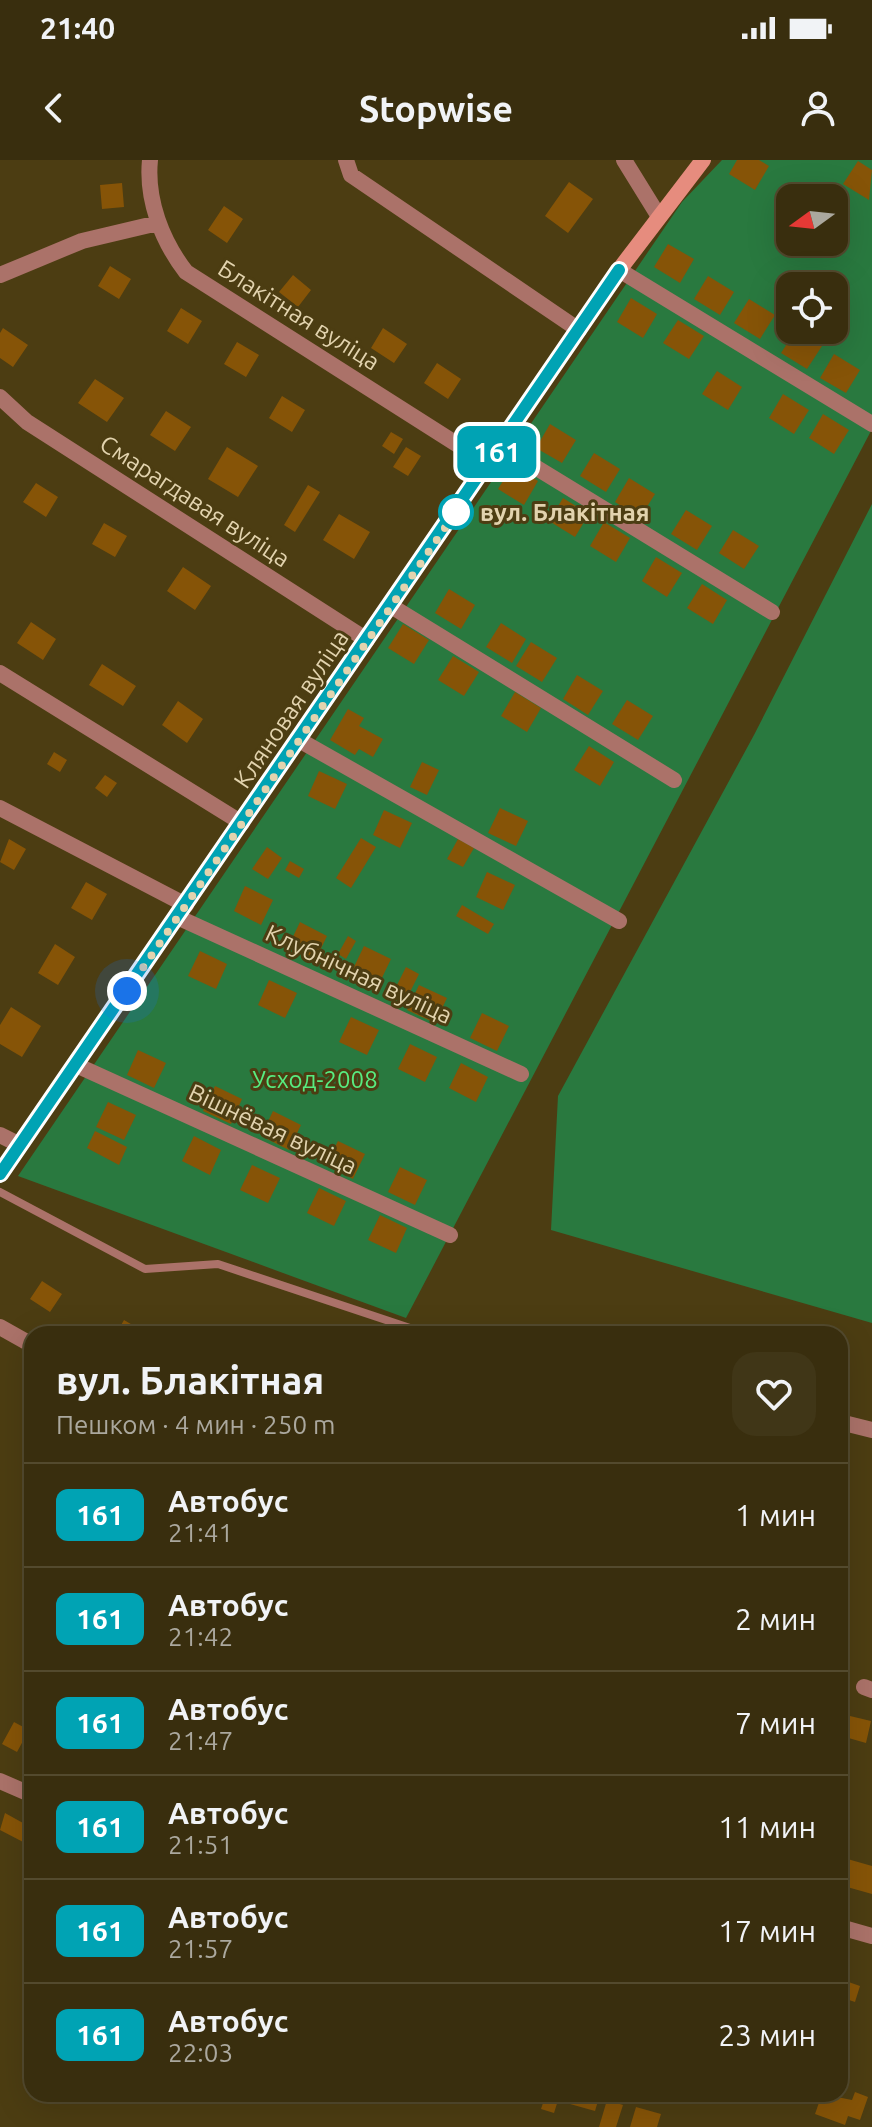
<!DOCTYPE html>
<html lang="ru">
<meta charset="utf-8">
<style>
:root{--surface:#392e0e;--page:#403617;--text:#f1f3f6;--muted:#aba89e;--line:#534a2e}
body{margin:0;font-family:Ubuntu,sans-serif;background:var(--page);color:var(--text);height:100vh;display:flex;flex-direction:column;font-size:30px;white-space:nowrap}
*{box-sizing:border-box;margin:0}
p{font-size:26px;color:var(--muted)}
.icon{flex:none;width:44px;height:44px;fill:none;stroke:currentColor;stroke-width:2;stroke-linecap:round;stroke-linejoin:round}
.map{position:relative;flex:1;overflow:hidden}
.side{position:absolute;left:24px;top:1166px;width:824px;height:776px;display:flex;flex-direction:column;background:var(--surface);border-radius:24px;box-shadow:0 8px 32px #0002,0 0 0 2px var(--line)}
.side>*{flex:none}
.badge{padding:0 16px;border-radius:12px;font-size:28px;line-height:52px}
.needle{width:52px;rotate:255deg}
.tools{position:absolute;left:776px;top:24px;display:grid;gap:16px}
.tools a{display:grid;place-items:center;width:72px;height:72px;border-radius:16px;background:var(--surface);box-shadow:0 8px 32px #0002,0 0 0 2px var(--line);font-size:40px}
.you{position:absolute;width:40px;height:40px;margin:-20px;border:6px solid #fff;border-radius:50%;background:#1a73e8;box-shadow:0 0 0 12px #1a73e833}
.map>.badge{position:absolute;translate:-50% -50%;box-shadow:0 0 0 4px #fff}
.round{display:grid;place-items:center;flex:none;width:84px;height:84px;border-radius:24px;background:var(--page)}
.head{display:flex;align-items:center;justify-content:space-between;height:136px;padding:0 32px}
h1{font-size:38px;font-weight:600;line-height:60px}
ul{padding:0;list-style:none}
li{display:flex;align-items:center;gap:24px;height:104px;padding:0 32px;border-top:2px solid var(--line)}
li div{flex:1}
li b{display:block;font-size:30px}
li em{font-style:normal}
li .badge{min-width:88px;font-weight:700;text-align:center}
.status{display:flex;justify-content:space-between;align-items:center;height:56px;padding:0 40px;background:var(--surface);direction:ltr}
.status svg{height:22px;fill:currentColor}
header{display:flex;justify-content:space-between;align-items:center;height:104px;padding:0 32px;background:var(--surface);font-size:36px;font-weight:600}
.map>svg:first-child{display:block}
.green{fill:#29793f;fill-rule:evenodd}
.building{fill:#865407}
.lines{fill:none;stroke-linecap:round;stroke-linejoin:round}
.lane{stroke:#ab7269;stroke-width:8}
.street{stroke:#ab7269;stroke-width:16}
.secondary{stroke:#e68c7e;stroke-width:16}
.line-casing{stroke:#fff;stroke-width:18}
.line{stroke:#00a3b4;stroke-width:12}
.walk{stroke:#e2d3ae;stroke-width:8;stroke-dasharray:0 14.4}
.stop-dot{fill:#fff;stroke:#00a3b4;stroke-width:4}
.labels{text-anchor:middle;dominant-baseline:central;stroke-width:6;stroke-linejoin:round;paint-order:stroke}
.street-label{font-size:24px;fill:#e2d3ae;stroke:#4c3d12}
.stop-label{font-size:24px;font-weight:bold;fill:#e2d3ae;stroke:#4c3d12;text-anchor:start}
.park-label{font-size:24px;fill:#57ec80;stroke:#4c3d12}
</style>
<div class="status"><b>21:40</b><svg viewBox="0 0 49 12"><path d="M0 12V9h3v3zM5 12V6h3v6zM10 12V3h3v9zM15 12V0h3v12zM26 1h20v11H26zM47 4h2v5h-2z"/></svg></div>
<header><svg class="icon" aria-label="back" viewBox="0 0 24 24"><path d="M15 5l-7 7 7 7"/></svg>Stopwise<svg class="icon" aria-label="person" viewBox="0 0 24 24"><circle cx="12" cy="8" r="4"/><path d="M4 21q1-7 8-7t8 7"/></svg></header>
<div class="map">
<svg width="872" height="1967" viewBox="0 0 872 1967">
<rect width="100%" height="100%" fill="#4c3d12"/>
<path class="green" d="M722,0h150v269l-466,889 -388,-142 664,-974zM790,38h44v44h-44zM790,126h44v44h-44z
M872,344v819l-321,-93 7,-134 196,-361z"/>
<path class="building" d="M737,0h22l10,6 -14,24 -26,-16z
M858,1l14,9 -3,30 -26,-16z
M569,22l24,17 -25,34 -23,-17z
M122,23l2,24 -22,2 -2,-24z
M224,46l19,13 -16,24 -19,-13z
M668,84l26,15 -14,24 -26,-16z
M110,106l21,13 -12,20 -21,-13z
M293,115l18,15 -13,17 -19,-15z
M708,116l26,16 -14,23 -26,-16z
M631,138l26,16 -14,24 -26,-16z
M749,139l26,16 -15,24 -26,-16z
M181,148l21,13 -14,23 -21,-13z
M678,160l26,16 -15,23 -26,-16z
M3,168l25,17 -15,22 -13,-9v-25z
M383,168l24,16 -13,19 -23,-15z
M796,170l26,16 -15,23 -26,-16z
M237,182l22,13 -13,22 -22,-13z
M834,194l26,16 -14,23 -26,-15z
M437,203l24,16 -13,20 -24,-16z
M717,211l25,16 -14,23 -26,-16z
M95,219l29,19 -17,24 -29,-19z
M783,234l26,16 -15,24 -25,-16z
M282,236l23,14 -13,22 -23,-14z
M166,251l25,16 -16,24 -25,-16z
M823,254l26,16 -15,24 -25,-16z
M550,264l26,16 -14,23 -26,-15z
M391,272l12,7 -9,15 -12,-8z
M227,287l31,19 -20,31 -30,-18z
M406,287l15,9 -13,20 -15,-9z
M594,293l26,16 -14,23 -26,-16z
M513,305l25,16 -14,24 -26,-16z
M629,318l26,16 -15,24 -25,-16z
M36,323l22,14 -12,20 -23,-15z
M308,325l12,7 -25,40 -11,-7z
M563,338l26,16 -14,23 -26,-16z
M686,350l26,16 -15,24 -26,-16z
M339,354l31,18 -16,27 -31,-19z
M604,362l26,16 -14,24 -26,-16z
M104,363l23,13 -12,21 -23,-13z
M733,370l26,16 -15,23 -25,-16z
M656,397l26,16 -15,24 -25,-16z
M183,407l28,19 -16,24 -28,-19z
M702,424l25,16 -14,24 -26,-16z
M449,429l26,16 -14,24 -26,-16z
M31,462l25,17 -13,21 -26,-17z
M501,463l25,16 -14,24 -26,-16z
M403,464l26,16 -15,24 -26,-16z
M531,482l26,16 -15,24 -26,-16z
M453,496l26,16 -15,24 -26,-16z
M102,504l34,22 -13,20 -34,-21z
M577,515l26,16 -15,24 -25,-16z
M515,532l26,16 -14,24 -26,-16z
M627,540l26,16 -15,24 -26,-16z
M178,541l25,18 -16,24 -25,-18z
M348,549l16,9 -5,8 24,13 -10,18 -14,-8 -4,6 -25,-15z
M589,586l25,16 -14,24 -26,-16z
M54,592l13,8 -7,12 -13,-8z
M422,602l17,8 -12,25 -17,-8z
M319,611l28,13 -12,25 -27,-13z
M105,615l12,8 -10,14 -12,-9z
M500,648l28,13 -12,25 -28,-13z
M384,650l28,13 -12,25 -27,-13z
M361,678l15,9 -25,41 -15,-10z
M9,679l17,10 -12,21 -14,-8z
M458,679l16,9 -11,19 -16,-8z
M267,687l15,11 -14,21 -16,-10z
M290,701l14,8 -5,9 -14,-8z
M487,712l28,13 -12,25 -27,-13z
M86,722l21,12 -15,26 -21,-12z
M245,726l28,14 -12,25 -27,-14z
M462,745l32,19 -6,10 -32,-18z
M300,762l27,14 -12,25 -27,-14z
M348,776l8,5 -10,18 -8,-5z
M55,784l20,13 -17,28 -20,-12z
M364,786l27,13 -12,25 -27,-13z
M200,791l27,13 -11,25 -28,-13z
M406,807l13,7 -12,24 -13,-7z
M269,820l28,13 -12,25 -27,-13z
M419,825l28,13 -12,25 -28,-13z
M11,847l30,19 -19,31 -22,-13v-19z
M482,853l27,13 -12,25 -27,-13z
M351,857l28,13 -12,25 -28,-13z
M410,884l27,13 -12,25 -27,-13z
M138,890l28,13 -12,25 -27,-13z
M461,903l27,14 -12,25 -27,-14z
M215,926l27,13 -11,25 -28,-13z
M108,942l28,13 -12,25 -28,-13z
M273,951l28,14 -12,25 -28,-14z
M95,971l32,16 -8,18 -32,-17z
M194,976l27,14 -11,25 -28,-14z
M338,981l27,13 -12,25 -27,-14z
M252,1005l28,13 -12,25 -28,-13z
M400,1007l27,13 -12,25 -27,-13z
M319,1028l27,13 -12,25 -27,-13z
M380,1055l27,13 -11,25 -28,-13z
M42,1121l20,13 -12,18 -20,-13z
M124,1160l24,14h-32z
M850,1556l21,5 -5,22 -21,-6z
M14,1562l15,8 -12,22 -15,-8z
M5,1653l27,15 -7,15 -25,-13z
M844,1698l28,8v28l-32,-9z
M840,1819l20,7 -5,16 -15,-5z
M855,1932l13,5 -8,23 -12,-4 -3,9 -30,-11 7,-20 30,6z
M546,1934h14l-6,19 -13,-4z
M572,1934h28l-5,17 -25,-7z
M607,1940l16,5 -7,22h-17z
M636,1947l25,7 -4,13h-27z"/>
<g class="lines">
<path class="lane" d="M0,1032l145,77 73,-5 210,70"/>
<path class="street" d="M150,0c-4,40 12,81 36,112l302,192
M346,0l5,15 228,155
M624,0l34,55
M619,110l253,154
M0,115l82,-34 76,-18
M0,237l27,25 340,218
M501,286l271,166
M391,446l283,174
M0,513l242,150
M299,580l320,181
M0,648l186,97
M177,757l344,157
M76,905l374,170
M0,975l20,10
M0,1167l32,18
M840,1262l32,8
M864,1527l8,3
M0,1621l32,14
M840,1767l32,9"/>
<path class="secondary" d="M0,1014l619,-904 84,-110"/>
</g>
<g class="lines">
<g class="line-casing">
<path id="line" d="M0,1014l619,-904"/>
</g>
<use href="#line" class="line"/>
<path class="walk" d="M127,831l329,-479"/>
</g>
<circle class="stop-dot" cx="456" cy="352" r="16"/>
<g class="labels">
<g class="street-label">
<text transform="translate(299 155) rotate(32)">Блакітная вуліца</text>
<text transform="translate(195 341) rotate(33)">Смарагдавая вуліца</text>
<text transform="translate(291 549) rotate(-56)">Кляновая вуліца</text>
<text transform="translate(359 814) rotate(25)">Клубнічная вуліца</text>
<text transform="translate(273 969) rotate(25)">Вішнёвая вуліца</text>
</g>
<g class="stop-label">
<text x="480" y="352">вул. Блакітная</text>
</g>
<g class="park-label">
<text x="315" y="919">Усход-2008</text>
</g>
</g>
</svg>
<div class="tools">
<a><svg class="needle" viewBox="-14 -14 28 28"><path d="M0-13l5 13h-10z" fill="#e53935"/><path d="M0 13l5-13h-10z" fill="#aba89e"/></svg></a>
<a><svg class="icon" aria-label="locate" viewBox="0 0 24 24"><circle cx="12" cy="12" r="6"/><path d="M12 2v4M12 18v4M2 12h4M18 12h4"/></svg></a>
</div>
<div class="you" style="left:127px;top:831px"></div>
<b class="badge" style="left:497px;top:292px;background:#00a3b4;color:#fff">161</b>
<section class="side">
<div class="head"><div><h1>вул. Блакітная</h1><p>Пешком · 4 мин · 250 m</p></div><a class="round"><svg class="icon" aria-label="heart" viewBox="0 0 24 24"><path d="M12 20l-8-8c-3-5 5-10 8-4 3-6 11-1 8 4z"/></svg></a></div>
<ul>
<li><span class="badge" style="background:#00a3b4;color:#fff">161</span><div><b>Автобус</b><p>21:41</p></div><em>1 мин</em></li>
<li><span class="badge" style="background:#00a3b4;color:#fff">161</span><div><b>Автобус</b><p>21:42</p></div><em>2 мин</em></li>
<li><span class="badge" style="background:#00a3b4;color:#fff">161</span><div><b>Автобус</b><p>21:47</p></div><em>7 мин</em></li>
<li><span class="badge" style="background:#00a3b4;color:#fff">161</span><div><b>Автобус</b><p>21:51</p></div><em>11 мин</em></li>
<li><span class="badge" style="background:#00a3b4;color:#fff">161</span><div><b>Автобус</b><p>21:57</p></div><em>17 мин</em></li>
<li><span class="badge" style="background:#00a3b4;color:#fff">161</span><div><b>Автобус</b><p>22:03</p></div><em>23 мин</em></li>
</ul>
</section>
</div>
